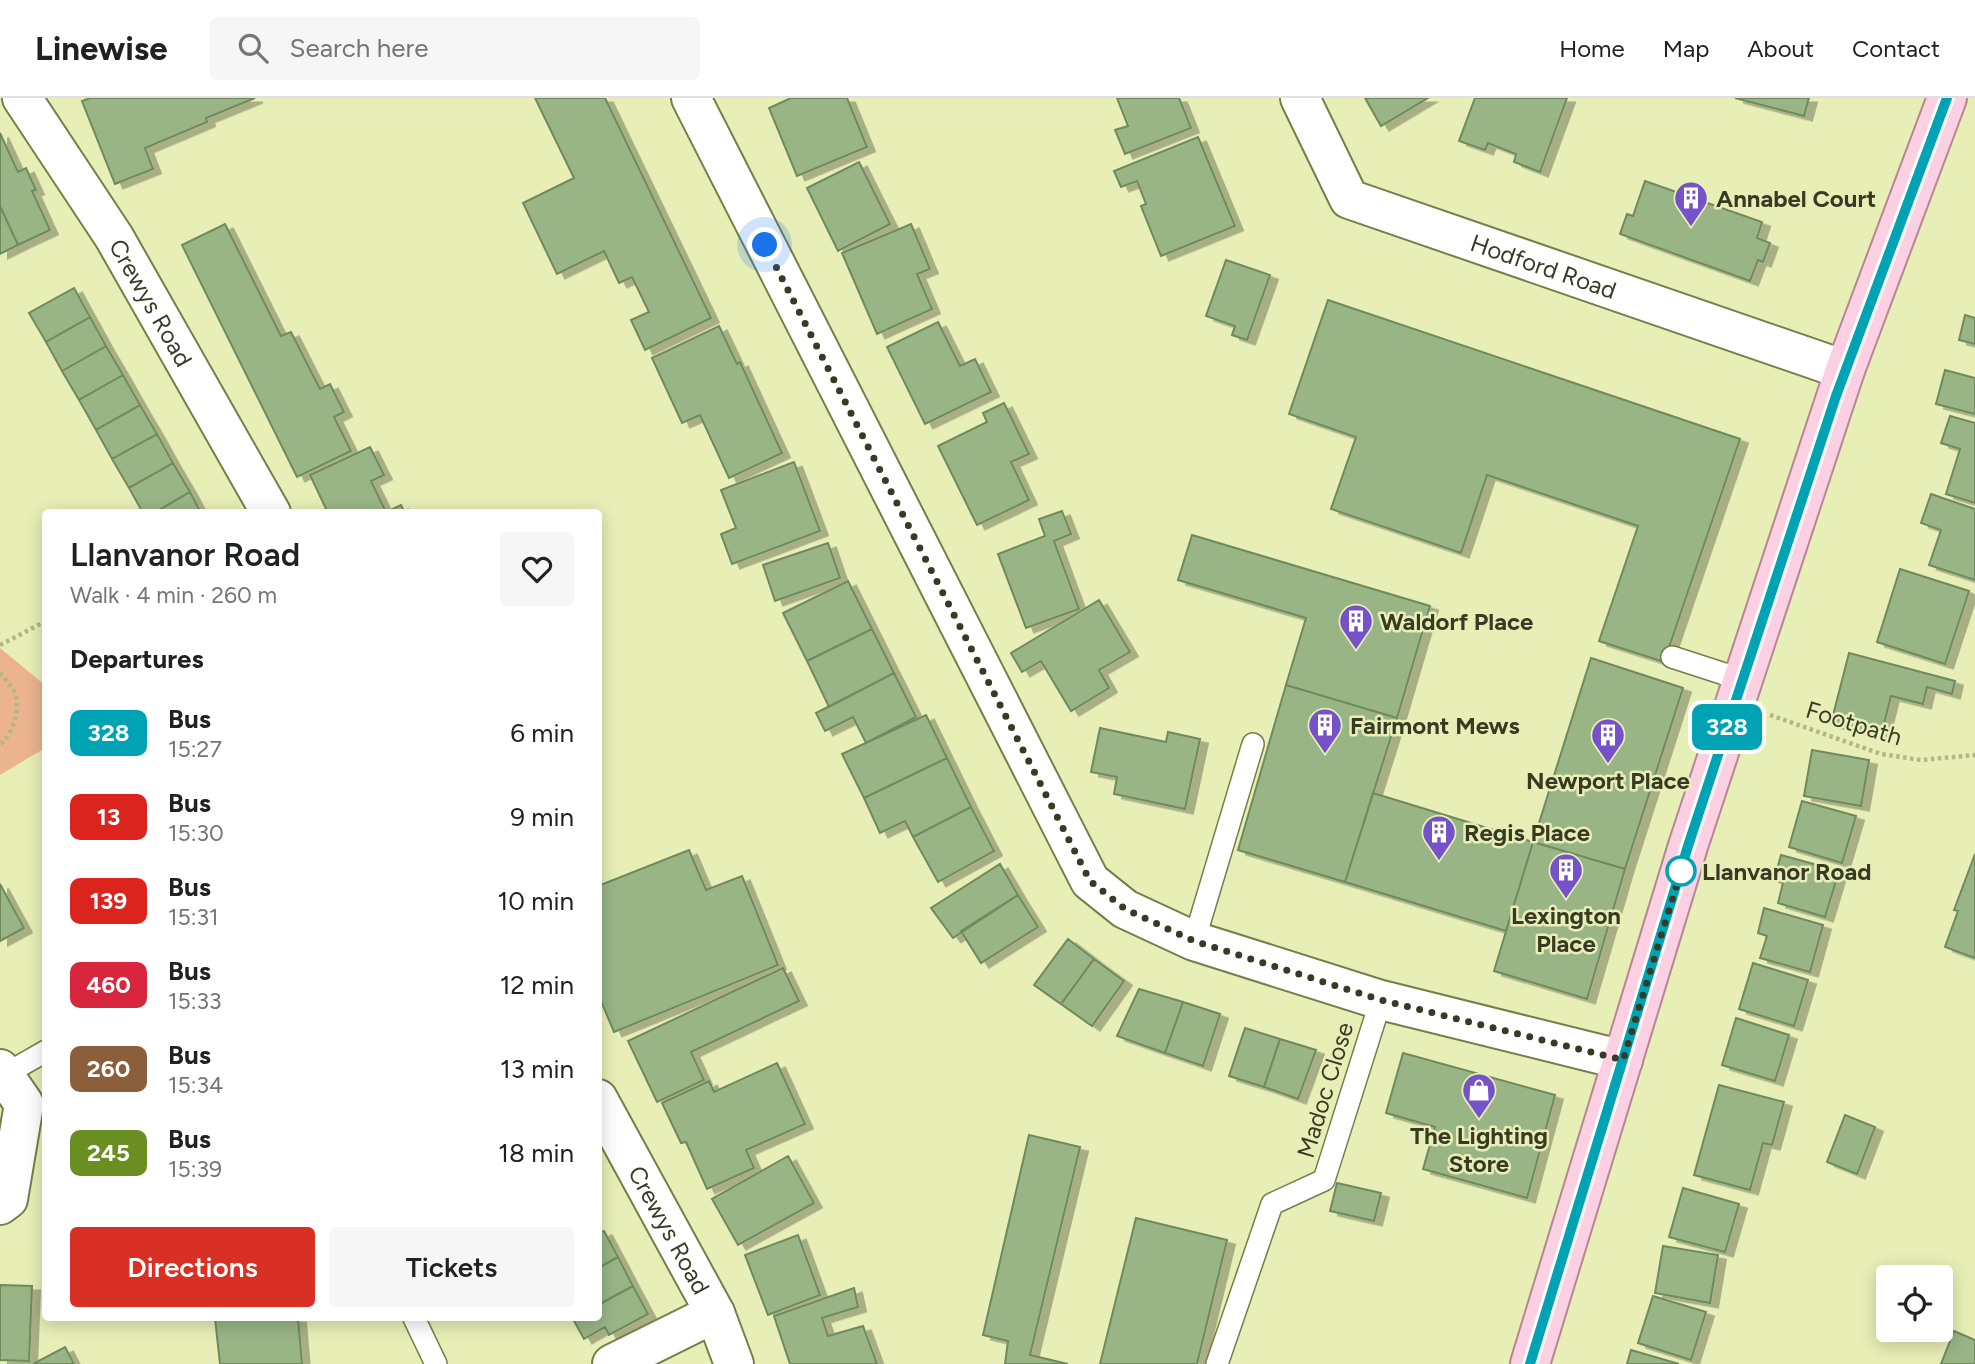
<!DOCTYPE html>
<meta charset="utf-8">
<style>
:root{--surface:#fff;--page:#f6f6f6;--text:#202124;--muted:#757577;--line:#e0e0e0;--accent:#d93025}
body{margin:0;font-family:Figtree,sans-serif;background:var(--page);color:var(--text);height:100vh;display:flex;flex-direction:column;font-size:26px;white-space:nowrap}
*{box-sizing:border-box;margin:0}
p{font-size:23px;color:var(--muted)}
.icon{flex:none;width:38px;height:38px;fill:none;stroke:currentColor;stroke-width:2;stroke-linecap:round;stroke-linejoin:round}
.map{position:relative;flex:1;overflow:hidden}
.side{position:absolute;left:42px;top:411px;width:560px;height:812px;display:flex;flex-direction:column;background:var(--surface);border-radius:7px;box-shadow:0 4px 18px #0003}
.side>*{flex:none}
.badge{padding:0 14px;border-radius:10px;font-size:24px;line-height:46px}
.controls{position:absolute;left:1876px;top:1167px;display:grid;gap:14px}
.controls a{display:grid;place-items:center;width:77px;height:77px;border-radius:7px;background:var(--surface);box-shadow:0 4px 18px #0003;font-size:35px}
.you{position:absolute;width:35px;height:35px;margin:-18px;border:5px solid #fff;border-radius:50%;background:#1a73e8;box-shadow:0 0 0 10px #1a73e833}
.map>.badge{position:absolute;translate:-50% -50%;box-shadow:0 0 0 4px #fff}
h2{padding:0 28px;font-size:26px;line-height:63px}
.round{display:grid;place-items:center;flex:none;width:74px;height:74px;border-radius:7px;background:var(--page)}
.head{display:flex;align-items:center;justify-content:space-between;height:119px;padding:0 28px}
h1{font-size:33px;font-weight:600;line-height:52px}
.primary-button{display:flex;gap:14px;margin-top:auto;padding:14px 28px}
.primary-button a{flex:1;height:80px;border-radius:7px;background:var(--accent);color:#fff;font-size:28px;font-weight:600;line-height:80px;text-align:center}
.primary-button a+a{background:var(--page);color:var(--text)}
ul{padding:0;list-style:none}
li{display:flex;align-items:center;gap:21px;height:84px;padding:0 28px}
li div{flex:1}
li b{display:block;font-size:26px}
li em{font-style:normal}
li .badge{min-width:77px;font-weight:700;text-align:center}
header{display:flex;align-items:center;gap:42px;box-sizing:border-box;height:98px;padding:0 35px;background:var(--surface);border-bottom:2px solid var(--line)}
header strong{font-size:33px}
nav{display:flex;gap:38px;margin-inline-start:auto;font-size:24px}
.search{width:490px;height:63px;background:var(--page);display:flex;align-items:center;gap:18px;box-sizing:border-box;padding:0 24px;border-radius:7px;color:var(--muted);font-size:26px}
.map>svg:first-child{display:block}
.green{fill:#ecb38f}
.building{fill:#99b586;stroke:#6f8a5d;stroke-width:2;filter:url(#shadow)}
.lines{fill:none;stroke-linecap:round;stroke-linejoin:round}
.lane-casing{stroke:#787d49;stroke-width:24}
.street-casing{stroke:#787d49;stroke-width:42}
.primary-casing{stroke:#b58792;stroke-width:42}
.path{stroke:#b2b78a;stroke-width:4.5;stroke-dasharray:3.5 3.5;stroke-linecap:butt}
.lane{stroke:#fff;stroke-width:21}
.street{stroke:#fff;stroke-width:38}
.primary{stroke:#fbd0e2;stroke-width:38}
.line-casing{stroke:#fff;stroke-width:16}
.line{stroke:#00a3b4;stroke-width:10}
.walk{stroke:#383a24;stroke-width:7;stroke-dasharray:0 12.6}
.stop-dot{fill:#fff;stroke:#00a3b4;stroke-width:3.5}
.labels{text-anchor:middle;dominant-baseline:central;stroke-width:5;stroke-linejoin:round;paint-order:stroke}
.poi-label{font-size:24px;font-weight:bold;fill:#383a24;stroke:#e7eeb6;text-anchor:start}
.street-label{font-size:24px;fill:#383a24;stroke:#e7eeb6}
.stop-label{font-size:24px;font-weight:bold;fill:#383a24;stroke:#e7eeb6;text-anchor:start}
</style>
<header>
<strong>Linewise</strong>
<div class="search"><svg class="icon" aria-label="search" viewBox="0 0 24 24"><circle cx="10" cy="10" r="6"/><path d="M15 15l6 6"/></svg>Search here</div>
<nav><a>Home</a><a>Map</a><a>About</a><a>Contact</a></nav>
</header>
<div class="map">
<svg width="1975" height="1266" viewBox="0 0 1975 1266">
<defs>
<filter id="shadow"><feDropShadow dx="8" dy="4.5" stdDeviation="0" flood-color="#0004"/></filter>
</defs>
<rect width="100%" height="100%" fill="#e7eeb6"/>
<path class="green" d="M0,550l46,38 -1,62 -45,27z"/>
<path class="building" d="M90,0h165l-49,20 1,4 -62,26 8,21 -38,15 -33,-83z
M535,0h70l106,220 -66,32 -14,-30 18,-8 -17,-35 -13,6 -15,-32 -47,23 -34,-71 51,-25z
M791,0h56l20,49 -70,29 -28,-68z
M1117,0h62l12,30 -66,26 -10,-24 13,-4z
M1365,0h63l-47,28z
M1475,0h92l-27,74 -26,-10 2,-8 -28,-11 -3,7 -26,-9z
M1735,0h74l-5,18z
M0,35l18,39 8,-4 10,22 -4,1 18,39 -32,15 -18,-39z
M1198,39l37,89 -74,30 -20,-50 5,-2 -9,-23 -16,6 -7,-16z
M859,64l31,62 -52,27 -31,-63z
M1645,83l117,41 -5,16 13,5 -7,19 -5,-2 -8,21 -130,-47 7,-20 6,2z
M0,108l18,39 -18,9z
M225,126l56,112 10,-4 29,57 10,-5 14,28 -10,5 17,34 -54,26 -115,-232z
M911,126l19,45 -13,5 15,35 -55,25 -35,-81z
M1226,162l44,15 -23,65 -15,-5 3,-9 -29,-10z
M74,190l16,29 -44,25 -17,-29z
M1328,202l412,139 -76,223 -65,-21 39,-115 -151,-51 -26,78 -130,-44 25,-72 -67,-23z
M1965,217l10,3v26l-16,-4z
M90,219l16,29 -44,25 -16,-29z
M938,224l22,44 15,-7 16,33 -66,32 -38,-77z
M719,228l18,38 3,-2 42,91 -53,25 -29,-63 -18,8 -30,-65z
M106,248l17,29 -44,25 -17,-29z
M1945,272l30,8v36l-39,-10z
M123,277l17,30 -44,25 -17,-30z
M1004,305l25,51 -18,8 18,38 -52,25 -39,-79 49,-24 -4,-9z
M140,307l17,29 -45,25 -16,-29z
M1950,318l25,7v80l-29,-9 14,-45 -19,-6z
M157,336l16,29 -44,25 -17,-29z
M370,349l14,28 -13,6 15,31 15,-7 4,8h-77l-18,-38z
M794,364l26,69 -88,33 -11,-30 15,-6 -15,-38z
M173,365l17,29 -36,21h-11l-14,-25z
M190,394l11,21h-47z
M1931,396l44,15v71l-46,-15 12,-35 -20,-7z
M1062,413l9,23 -17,7 25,68 -53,19 -28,-74 47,-18 -6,-17z
M1192,437l238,71 -33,112 -111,-33 20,-67 -128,-38z
M828,445l12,35 -65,23 -12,-36z
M1900,471l69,22 -24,73 -68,-22z
M848,483l24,48 -65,32 -24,-48z
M1099,502l31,52 -31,18 10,18 -38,23 -30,-50 -19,11 -11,-19z
M872,531l22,44 -65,34 -22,-46z
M1849,555l106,28 -3,13 -25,-7 -4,17 -32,-8 -10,40 -50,-13z
M1591,560l92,30 -58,181 -92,-27z
M894,575l22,44 -50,26 -13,-26 -28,14 -9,-18z
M1286,587l111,33 -52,164 -107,-32z
M926,617l21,43 -83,40 -22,-44z
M1100,630l66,14 2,-10 32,7 -15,70 -71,-15 3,-17 -26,-5z
M1812,652l57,10 -8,46 -57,-10z
M947,660l24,49 -58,30 -8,-16 -25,12 -16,-35z
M1373,695l160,49 -27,89 -161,-49z
M1802,703l54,15 -14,47 -53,-16z
M971,709l23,44 -56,31 -25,-45z
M1533,744l92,27 -38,130 -93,-28z
M689,752l17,40 36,-14 36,89 -164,67 -16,-38v-108z
M1975,756v104l-30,-11 13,-36 -4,-1z
M1781,757l58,16 -14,46 -47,-14 5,-20 -9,-3z
M1000,766l18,31 -65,43 -22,-30z
M0,786l24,44 -24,13z
M1018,797l20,32 -57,36 -20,-32z
M1764,810l59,17 -13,47 -50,-14 7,-22 -9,-3z
M1068,841l26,20 -33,45 -27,-19z
M1094,861l30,22 -32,45 -31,-22z
M1753,865l55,17 -14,46 -55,-17z
M783,870l16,33 -108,51 13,28 -47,22 -29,-61z
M1139,891l44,13 -18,51 -48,-17z
M1183,904l37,12 -17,52 -38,-13z
M1736,920l53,17 -14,46 -53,-16z
M1245,930l35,11 -16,48 -35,-11z
M1280,941l36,11 -18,49 -34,-12z
M1403,955l152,42 -28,103 -104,-29 12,-42 -49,-14z
M777,965l28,61 -59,26 8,18 -47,21 -21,-47 -5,1 -19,-40 47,-22 5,11z
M1719,987l65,17 -12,43 -9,-2 -13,47 -56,-15z
M1845,1017l30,12 -18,47 -30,-12z
M1029,1037l51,12 -50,208 38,9h-63l3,-23 -25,-6z
M788,1058l26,47 -76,42 -26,-46z
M1337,1085l44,10 -7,28 -44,-10z
M1683,1090l56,16 -14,48 -56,-15z
M1136,1120l91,22 -30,124h-97z
M604,1133l14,26 -20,11v-35z
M798,1137l22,60 -52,20 -23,-60z
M1663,1148l55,9 -8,48 -55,-10z
M618,1159l15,29 -35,19v-37z
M0,1187l32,1 -3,75 -29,-1z
M633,1188l15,28 -39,21 -4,-8 -21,12 -11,-20 25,-1v-13z
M854,1190l4,19 -36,11 6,18 35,-10 14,38h-87l-16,-48z
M1653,1198l53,16 -15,48 -53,-17z
M215,1220h83l4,46h-82z
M1954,1233l21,9v24h-34z
M65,1249l9,17h-41z
M1631,1252l48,14h-52z"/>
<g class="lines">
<g class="lane-casing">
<path id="lane" d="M1672,559l71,23
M1194,843l59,-197
M4,977l42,-24
M414,1220l22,46
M1217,1266l55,-160 52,-24 57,-180"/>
</g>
<g class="street-casing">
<g id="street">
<path id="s1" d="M22,0l92,139 157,276"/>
<path d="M691,0l399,783 35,28 69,32 187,59 242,60"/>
<path id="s2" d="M1300,0l49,101 496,171"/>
<path d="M0,971l24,35 -16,95 -8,6"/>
<path id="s3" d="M598,1001l117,214 19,51"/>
<path d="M612,1266l103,-51"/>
</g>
</g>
<g class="primary-casing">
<path id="primary" d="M1530,1266l158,-518 157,-476 102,-272"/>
</g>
<path class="path" d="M0,547l46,-24
M0,575c4,5 11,12 14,18 8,17 -1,42 -14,54
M1770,617l111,39 40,6 54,-5"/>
<use href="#lane" class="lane"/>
<use href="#street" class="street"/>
<use href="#primary" class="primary"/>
</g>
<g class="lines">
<g class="line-casing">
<path id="line" d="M1530,1266l158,-518 148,-450 111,-298"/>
</g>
<use href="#line" class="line"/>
<path class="walk" d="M765,147l325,636 35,28 69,32 187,59 242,60 58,-189"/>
</g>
<defs>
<g id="building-pin" transform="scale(1.75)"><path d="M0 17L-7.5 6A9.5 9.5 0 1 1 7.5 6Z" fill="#7551ca" stroke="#e7eeb6"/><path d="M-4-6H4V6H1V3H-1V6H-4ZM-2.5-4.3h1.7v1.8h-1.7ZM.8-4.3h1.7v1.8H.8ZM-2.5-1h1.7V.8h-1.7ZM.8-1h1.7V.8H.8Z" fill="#fff"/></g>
<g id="shop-pin" transform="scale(1.75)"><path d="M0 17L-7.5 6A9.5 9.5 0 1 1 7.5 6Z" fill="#7551ca" stroke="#e7eeb6"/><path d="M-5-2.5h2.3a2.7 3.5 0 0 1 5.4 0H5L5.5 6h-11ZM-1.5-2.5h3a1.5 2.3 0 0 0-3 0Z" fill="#fff"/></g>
</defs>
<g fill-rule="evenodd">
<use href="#building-pin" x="1691" y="100"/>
<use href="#building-pin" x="1356" y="523"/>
<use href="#building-pin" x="1325" y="627"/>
<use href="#building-pin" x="1608" y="637"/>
<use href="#building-pin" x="1439" y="734"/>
<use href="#building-pin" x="1566" y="772"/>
<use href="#shop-pin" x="1479" y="992"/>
</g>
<circle class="stop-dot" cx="1681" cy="773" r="14"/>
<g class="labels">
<g class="poi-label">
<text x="1716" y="100">Annabel Court</text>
<text x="1380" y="523">Waldorf Place</text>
<text x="1350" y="627">Fairmont Mews</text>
<text x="1608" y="682" text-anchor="middle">Newport Place</text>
<text x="1464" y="734">Regis Place</text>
<text x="1566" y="817" text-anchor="middle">Lexington<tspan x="1566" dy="28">Place</tspan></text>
<text x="1479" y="1037" text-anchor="middle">The Lighting<tspan x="1479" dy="28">Store</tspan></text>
</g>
<g class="street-label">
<text stroke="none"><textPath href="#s2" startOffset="318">Hodford Road</textPath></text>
<text stroke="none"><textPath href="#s1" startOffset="242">Crewys Road</textPath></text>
<text transform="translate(1854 625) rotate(17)">Footpath</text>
<text transform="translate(1325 992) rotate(-73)">Madoc Close</text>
<text stroke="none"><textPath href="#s3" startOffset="149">Crewys Road</textPath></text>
</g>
<g class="stop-label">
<text x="1702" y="773">Llanvanor Road</text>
</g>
</g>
</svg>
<div class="controls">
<a><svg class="icon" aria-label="locate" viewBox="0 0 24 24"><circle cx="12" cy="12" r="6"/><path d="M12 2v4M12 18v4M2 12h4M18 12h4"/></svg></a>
</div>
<div class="you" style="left:765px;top:147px"></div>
<b class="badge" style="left:1727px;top:629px;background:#00a3b4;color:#fff">328</b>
<section class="side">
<div class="head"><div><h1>Llanvanor Road</h1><p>Walk · 4 min · 260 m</p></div><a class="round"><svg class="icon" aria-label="heart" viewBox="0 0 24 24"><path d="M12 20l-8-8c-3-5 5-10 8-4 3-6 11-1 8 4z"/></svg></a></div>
<h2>Departures</h2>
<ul>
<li><span class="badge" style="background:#00a3b4;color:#fff">328</span><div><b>Bus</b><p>15:27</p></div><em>6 min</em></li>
<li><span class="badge" style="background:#dc241f;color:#fff">13</span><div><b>Bus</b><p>15:30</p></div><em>9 min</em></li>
<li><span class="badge" style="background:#dc241f;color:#fff">139</span><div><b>Bus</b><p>15:31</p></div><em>10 min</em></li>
<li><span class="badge" style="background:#d7263d;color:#fff">460</span><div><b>Bus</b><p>15:33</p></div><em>12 min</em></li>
<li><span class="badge" style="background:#8b5e3c;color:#fff">260</span><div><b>Bus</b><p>15:34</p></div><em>13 min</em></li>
<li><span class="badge" style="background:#6b8e23;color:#fff">245</span><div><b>Bus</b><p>15:39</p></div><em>18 min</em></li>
</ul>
<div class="primary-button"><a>Directions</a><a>Tickets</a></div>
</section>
</div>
